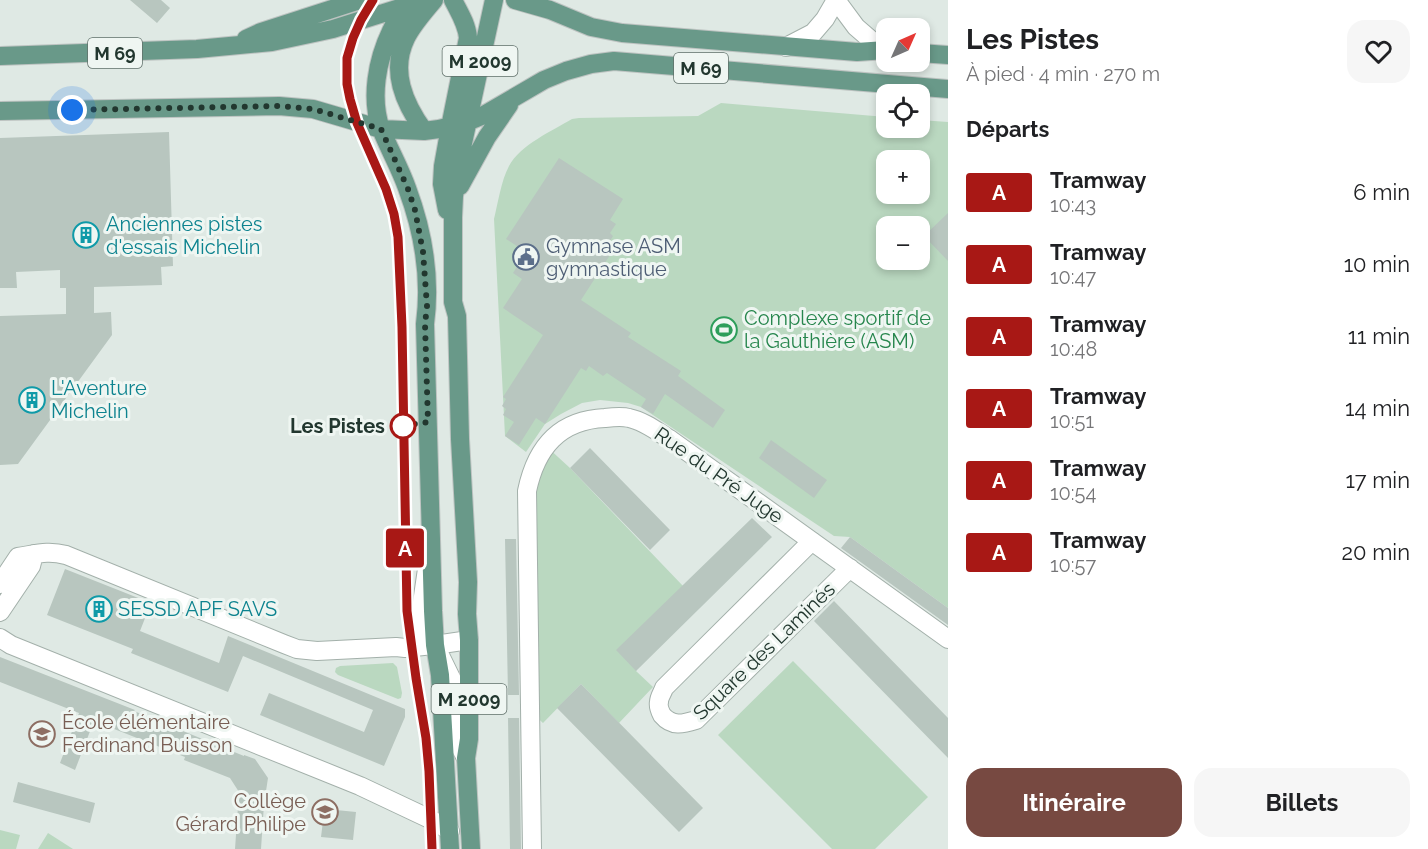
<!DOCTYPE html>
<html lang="fr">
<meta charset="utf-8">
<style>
:root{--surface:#fff;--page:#f6f6f6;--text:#202124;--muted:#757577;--accent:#774941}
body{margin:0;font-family:Raleway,sans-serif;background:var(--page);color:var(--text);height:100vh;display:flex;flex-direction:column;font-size:22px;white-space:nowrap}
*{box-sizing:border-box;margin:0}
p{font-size:20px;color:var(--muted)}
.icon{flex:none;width:33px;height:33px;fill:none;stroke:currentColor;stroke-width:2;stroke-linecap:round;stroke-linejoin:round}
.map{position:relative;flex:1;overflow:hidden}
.drawer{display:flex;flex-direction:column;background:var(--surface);width:480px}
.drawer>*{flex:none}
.badge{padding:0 12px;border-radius:4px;font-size:21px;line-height:39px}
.needle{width:39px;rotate:45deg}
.fabs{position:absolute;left:876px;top:18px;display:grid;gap:12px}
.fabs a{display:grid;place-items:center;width:54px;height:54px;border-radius:12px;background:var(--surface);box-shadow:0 3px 9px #0003;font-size:30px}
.you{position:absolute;width:30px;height:30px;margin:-15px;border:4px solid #fff;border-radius:50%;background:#1a73e8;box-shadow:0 0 0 9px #1a73e833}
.map>.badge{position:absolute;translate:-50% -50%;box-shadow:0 0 0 3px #fff}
h2{padding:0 18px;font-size:22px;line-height:54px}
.round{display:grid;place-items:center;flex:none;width:63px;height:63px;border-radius:18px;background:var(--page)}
.head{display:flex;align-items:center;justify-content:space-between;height:102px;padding:0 18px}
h1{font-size:28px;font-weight:700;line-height:45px}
.cta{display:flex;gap:12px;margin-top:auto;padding:12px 18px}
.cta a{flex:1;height:69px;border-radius:18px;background:var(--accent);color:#fff;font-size:24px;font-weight:700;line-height:69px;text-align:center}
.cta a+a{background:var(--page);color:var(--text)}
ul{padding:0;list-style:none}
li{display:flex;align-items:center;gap:18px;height:72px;padding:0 18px}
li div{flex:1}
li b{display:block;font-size:22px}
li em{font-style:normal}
li .badge{min-width:66px;font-weight:700;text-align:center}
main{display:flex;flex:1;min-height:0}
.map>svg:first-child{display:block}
.green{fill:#bad8c0;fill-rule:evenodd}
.building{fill:#b8c6bf}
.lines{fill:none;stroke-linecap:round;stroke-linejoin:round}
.minor-casing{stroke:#a3b0aa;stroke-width:20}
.tertiary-casing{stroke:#a3b0aa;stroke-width:20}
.primary-casing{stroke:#bdc3c1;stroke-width:20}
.minor{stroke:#fff;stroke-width:18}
.tertiary{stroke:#fff;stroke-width:18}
.primary{stroke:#699989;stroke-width:18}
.tram{stroke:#5d726b;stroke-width:1.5}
.line-casing{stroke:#fff;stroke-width:14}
.line{stroke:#a81815;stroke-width:9}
.walk{stroke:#22372f;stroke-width:6;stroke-dasharray:0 10.8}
.stop-dot{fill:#fff;stroke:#a81815;stroke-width:3}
.labels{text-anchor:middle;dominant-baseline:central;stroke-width:6;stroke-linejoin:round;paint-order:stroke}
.shield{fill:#eff6f2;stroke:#60706a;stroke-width:1.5}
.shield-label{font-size:18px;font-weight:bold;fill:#22372f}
.culture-label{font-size:20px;fill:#0d838f;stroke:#eff6f2;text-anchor:start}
.service-label{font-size:20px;fill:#4e5e75;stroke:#eff6f2;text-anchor:start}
.leisure-label{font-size:20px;fill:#27864d;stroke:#eff6f2;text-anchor:start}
.stop-label{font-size:20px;font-weight:bold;fill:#22372f;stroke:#eff6f2;text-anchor:end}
.street-label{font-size:20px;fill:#22372f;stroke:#eff6f2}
.education-label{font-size:20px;fill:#785e54;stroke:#eff6f2;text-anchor:start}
</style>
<main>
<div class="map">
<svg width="948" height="849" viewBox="0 0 948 849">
<rect width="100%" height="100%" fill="#dfe9e4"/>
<path class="green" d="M721,103l165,14v11h34v-8l28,2v486l-98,-71 -16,-1 -193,-129 -13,-4 -28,-3 -18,3 -21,11 -16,10 -19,28 -21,-16 -11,-217c4,-16 7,-38 15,-53 11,-21 43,-35 63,-47l7,-1 119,-2zM886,160h34v34h-34zM886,226h34v34h-34z
M546,446l24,22 113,118 -47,85 17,16 -34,36 -38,-39 -38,39 -13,-12 -3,-205z
M793,661l135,136 -53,52h-43l-114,-114z
M393,663l4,4 5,26 -1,5 -3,1 -60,-24 -3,-3 1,-4 4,-2z
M0,830l20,5 -4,14h-16z
M48,833l25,16h-35z"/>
<path class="building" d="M130,0h31l9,8 -13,15z
M169,132l4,134 -12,1 1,18 -68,2v26l17,-1 1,23 -94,129 -18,1v-149l66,-2v-26h-6v-18l-44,2 1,16h-17v-150z
M559,158l64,41 -13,21 6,4 -6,9 3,3 -6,10 2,1 -2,5 3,3 -29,45 50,33 -3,4 53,34 -3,5 47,34 -12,18 -48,-34 -12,20 -12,-7 5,-8 -39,-26 -4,3 -14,-10 -3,5 -5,-3 -36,56 -9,-6 -17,27 -14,-9 9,-14 -11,-7 3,-6 -4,-3 4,-7 -3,-2 40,-62 -40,-27 19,-29 -9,-6 13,-21 -20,-13z
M948,213v48l-24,-25z
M771,440l56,40 -13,18 -55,-40z
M590,448l80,82 -20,20 -80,-82z
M752,518l20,19 -136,134 -20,-21z
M850,537l98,71v17l-107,-77z
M505,539h11l3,156h-11z
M65,569l86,34 -11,28 79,32 9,-27 177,73v8l-21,49 -124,-51 9,-22 95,39 9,-22 -130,-54 -15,36 -97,-39 2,-4 -86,-34z
M834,601l114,117v40l-134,-137z
M0,657l135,53 -1,1 110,45v-1l11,4 13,19 -4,26 -3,45h-26l4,-57 -9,-14 -46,-18 1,-3 -91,-36 -19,49 -15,-7 19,-50 -79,-31z
M581,684l122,124 -24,24 -122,-124z
M508,718h11l2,131h-11z
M18,782l77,21 -5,20 -77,-21z
M336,810l20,2 -3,28 -32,-3 3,-24 12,1z"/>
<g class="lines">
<g class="minor-casing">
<path id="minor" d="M836,0l20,27 15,13 15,10
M786,47l27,-14 12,-14 11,-19
M812,541l-148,147c-1,4 -5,9 -5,14 -1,4 1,9 3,13 10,12 21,9 34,5l154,-152
M0,584l18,-27c19,-3 30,-7 48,-2l218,89 13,5 20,2 79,-4 9,1 28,-3
M0,612l31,-46 3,-12
M0,638l11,7 349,141 72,34 18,11
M532,849l-5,-358c9,-43 32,-71 78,-73 8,-1 17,-2 24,0 15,3 29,14 42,22l277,199"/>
</g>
<g class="tertiary-casing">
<path id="tertiary" d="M419,646l2,-36 6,-41
M466,758l-8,-15 -5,-61 -18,-37 34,-5"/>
</g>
<g class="primary-casing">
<path id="primary" d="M411,0c-7,10 -15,20 -20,31 -14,29 -21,67 -10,98 8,20 19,39 26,59 16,43 24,91 18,136l8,287 2,34 5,30 10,174
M515,0l35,10 41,17 31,6 235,19 29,-2
M246,39l15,-7 99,-32
M920,53l28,2
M0,56l197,-7 75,-7 61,-13 73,-23 27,-6
M0,111l279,-5 34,3 68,20 43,2 15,-2 28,-7 17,-7 60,-35 22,-9 25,-7 23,-3 334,28
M424,131c-20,-28 -34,-60 -18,-93 7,-14 18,-26 28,-38
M460,186l27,-49 22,-32
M447,210l-5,-26 1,-18 7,-39 18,-89c-1,-14 -9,-26 -15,-38
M471,849l-5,-91 3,-19v-99l-2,-26 1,-32 -8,-143 -3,-123 -4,-14v-85l1,-21 9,-53 31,-143"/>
</g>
<use href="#minor" class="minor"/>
<use href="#tertiary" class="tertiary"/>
<use href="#primary" class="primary"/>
<path class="tram" d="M373,0c-27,41 -35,78 -16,124 13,31 31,59 37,93 9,45 8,93 8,140 1,60 2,121 3,181 1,24 0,48 2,72 3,44 14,87 19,130 5,36 6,73 6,109"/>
</g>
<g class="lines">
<g class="line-casing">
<path id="line" d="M373,0l-12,20 -8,18 -6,20v26l3,15 7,24 29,66 8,25 4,23 4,90 5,284 9,67 10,60 3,33 3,78"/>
</g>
<use href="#line" class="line"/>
<path class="walk" d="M72,110l207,-4 34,3 68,20 27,60 7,21 8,42 4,54 -2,18 3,98 -25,4"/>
</g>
<defs>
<g id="building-ring" transform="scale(1.35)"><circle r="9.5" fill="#eff6f2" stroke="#0f9aa8" stroke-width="1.5"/><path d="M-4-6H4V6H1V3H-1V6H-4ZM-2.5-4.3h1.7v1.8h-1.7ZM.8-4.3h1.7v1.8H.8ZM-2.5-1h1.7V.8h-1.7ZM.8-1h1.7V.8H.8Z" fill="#0f9aa8"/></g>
<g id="civic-ring" transform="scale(1.35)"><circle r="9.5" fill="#eff6f2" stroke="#5c6f8a" stroke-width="1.5"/><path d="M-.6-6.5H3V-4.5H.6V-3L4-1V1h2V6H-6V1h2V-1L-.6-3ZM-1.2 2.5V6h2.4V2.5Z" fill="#5c6f8a"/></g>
<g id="stadium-ring" transform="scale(1.35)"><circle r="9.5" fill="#eff6f2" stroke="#2e9e5b" stroke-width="1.5"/><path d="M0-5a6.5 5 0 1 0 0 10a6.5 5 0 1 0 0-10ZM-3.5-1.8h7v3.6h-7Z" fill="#2e9e5b"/></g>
<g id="school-ring" transform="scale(1.35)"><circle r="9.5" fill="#eff6f2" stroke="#8d6e63" stroke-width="1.5"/><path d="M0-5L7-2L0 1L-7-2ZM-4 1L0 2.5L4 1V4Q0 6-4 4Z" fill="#8d6e63"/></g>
</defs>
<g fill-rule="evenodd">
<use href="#building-ring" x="86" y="235"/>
<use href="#civic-ring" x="526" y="257"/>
<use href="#stadium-ring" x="724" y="330"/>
<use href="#building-ring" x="32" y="400"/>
<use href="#building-ring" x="99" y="609"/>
<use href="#school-ring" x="42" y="734"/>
<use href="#school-ring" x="325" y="812"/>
</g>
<circle class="stop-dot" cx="403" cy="426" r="12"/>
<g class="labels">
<g class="shield">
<rect x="88" y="38" width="54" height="30" rx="4.5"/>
<rect x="442.5" y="46" width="75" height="30" rx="4.5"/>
<rect x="674" y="53" width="54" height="30" rx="4.5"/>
<rect x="431.5" y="684" width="75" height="30" rx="4.5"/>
</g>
<g class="shield-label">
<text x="115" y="53">M 69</text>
<text x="480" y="61">M 2009</text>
<text x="701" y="68">M 69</text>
<text x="469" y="699">M 2009</text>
</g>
<g class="culture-label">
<text x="106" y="224">Anciennes pistes<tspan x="106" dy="23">d'essais Michelin</tspan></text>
<text x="51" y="388">L'Aventure<tspan x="51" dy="23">Michelin</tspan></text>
<text x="118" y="609">SESSD APF SAVS</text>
</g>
<g class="service-label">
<text x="546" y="246">Gymnase ASM<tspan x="546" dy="23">gymnastique</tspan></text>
</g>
<g class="leisure-label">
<text x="744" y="318">Complexe sportif de<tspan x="744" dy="23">la Gauthière (ASM)</tspan></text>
</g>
<g class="stop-label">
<text x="385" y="426">Les Pistes</text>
</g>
<g class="street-label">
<text transform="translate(719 475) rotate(35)">Rue du Pré Juge</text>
<text transform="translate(764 651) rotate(-44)">Square des Laminés</text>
</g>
<g class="education-label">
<text x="62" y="722">École élémentaire<tspan x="62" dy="23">Ferdinand Buisson</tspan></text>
<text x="306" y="801" text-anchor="end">Collège<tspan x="306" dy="23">Gérard Philipe</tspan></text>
</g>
</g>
</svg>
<div class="fabs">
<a><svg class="needle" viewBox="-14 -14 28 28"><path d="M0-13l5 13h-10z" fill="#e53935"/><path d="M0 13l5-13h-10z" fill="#757577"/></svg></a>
<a><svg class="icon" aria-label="locate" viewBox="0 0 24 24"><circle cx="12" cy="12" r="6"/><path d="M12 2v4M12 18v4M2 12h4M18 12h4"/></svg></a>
<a>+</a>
<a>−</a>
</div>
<div class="you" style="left:72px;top:110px"></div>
<b class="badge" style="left:405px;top:548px;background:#a81815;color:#fff">A</b>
</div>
<section class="drawer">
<div class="head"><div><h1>Les Pistes</h1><p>À pied · 4 min · 270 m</p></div><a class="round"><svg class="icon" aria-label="heart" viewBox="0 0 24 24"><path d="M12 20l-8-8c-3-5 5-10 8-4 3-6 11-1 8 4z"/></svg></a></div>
<h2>Départs</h2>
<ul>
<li><span class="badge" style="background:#a81815;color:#fff">A</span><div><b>Tramway</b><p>10:43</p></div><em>6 min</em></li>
<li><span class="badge" style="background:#a81815;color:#fff">A</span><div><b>Tramway</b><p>10:47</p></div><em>10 min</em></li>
<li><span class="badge" style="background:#a81815;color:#fff">A</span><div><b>Tramway</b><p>10:48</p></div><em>11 min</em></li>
<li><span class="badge" style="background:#a81815;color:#fff">A</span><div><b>Tramway</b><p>10:51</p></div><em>14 min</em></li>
<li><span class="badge" style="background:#a81815;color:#fff">A</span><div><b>Tramway</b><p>10:54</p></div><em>17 min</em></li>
<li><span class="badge" style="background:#a81815;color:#fff">A</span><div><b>Tramway</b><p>10:57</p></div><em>20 min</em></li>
</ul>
<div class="cta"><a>Itinéraire</a><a>Billets</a></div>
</section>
</main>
